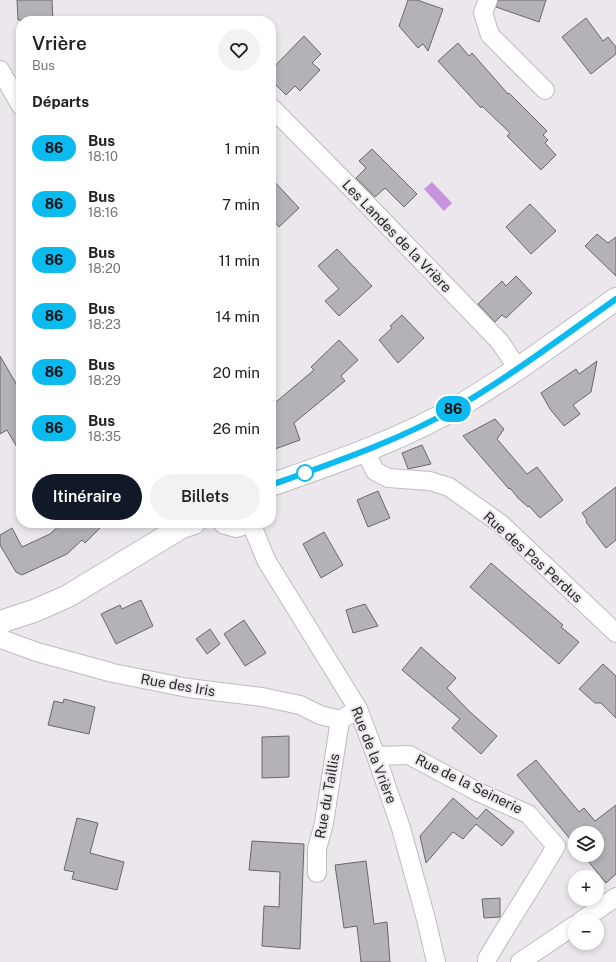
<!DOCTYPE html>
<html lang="fr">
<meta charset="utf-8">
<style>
:root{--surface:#fff;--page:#f2f2f2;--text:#222;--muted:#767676;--accent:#111827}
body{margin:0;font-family:"Public Sans",sans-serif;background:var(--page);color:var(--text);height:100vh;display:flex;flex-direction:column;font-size:15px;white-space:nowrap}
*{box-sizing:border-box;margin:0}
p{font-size:13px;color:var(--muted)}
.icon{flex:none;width:22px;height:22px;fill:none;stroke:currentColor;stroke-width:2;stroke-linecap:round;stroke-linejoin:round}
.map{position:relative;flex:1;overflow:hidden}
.details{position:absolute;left:16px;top:16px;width:260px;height:512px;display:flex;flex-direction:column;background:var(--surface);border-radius:16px;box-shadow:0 2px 6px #0003}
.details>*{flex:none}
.badge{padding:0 8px;border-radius:13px;font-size:14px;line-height:26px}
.fabs{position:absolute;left:568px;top:826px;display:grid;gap:8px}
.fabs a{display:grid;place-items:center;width:36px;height:36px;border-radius:50%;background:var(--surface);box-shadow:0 2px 6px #0003;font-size:20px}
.map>.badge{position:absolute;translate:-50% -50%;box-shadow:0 0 0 2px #fff}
h2{padding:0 16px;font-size:15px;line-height:36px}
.round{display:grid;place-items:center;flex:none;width:42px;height:42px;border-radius:21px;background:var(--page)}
.head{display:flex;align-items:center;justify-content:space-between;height:68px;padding:0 16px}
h1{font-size:19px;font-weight:600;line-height:30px}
.primary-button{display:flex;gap:8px;margin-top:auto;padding:8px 16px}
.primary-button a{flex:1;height:46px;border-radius:24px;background:var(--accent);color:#fff;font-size:16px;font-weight:600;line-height:46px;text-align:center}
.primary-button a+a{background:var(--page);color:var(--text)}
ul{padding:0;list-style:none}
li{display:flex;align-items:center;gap:12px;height:56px;padding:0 16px}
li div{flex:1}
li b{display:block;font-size:15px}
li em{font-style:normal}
li .badge{min-width:44px;font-weight:700;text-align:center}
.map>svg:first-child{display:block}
.water{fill:#c893de}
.building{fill:#b5b2b7;stroke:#6a676c}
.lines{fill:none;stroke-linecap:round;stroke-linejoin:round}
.minor-casing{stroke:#bebbbf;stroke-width:20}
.tertiary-casing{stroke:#bebbbf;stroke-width:24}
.minor{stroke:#fff;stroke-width:18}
.tertiary{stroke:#fff;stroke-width:22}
.line-casing{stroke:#fff;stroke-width:9}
.line{stroke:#0bbbef;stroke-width:6}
.stop-dot{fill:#fff;stroke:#0bbbef;stroke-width:2}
.labels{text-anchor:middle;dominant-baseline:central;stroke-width:4;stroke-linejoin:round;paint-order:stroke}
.street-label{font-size:14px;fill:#292729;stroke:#ebe7ec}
</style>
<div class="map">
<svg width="616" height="962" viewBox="0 0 616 962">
<rect width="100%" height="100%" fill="#ebe7ec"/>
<path class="water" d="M432,182l20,21 -8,8 -20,-22z"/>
<path class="building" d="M17,0h35l1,21 -35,-1z
M408,0h9l26,9 -15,42 -5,-7 -5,4 -19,-22z
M498,0h48l-7,22 -43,-15z
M586,18l17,23 5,-4 8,10v7l-25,20 -29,-37z
M304,36l17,18 -9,9 8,7 -20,21 -5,-5 -9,9 -15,-15v-10z
M458,43l11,13 3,-3 36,41 1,-1 38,38 -4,4 5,5 -3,3 11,12 -15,15 -34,-34 3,-3 -28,-27 -1,2 -43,-47z
M372,149l45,45 -13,13 -19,-19 -10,9 -19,-19 10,-10 -7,-7z
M271,178l28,30 -20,19 -8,-10z
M530,204l26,27 -25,23 -25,-27z
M597,234l11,9 8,-6v39l-31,-30z
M337,249l35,37 -33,30 -14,-15 14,-12 -21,-23z
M516,276l16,17 -26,25 -4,-3 -7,7 -17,-18 24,-23 4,5z
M402,315l22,23 -26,25 -19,-23 13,-12 -2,-2z
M339,340l19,20 -17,16 4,5 -51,42 6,17 -25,9 -4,-11v-32l43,-36 -3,-3z
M0,356l21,36v62l-14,-24 -7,4z
M597,361l-6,31 -18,13 7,9 -16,12 -14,-17 -9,-16 35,-24 3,5z
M495,419l9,10 -7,10 30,35 10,-7 26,33 -23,18 -11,-12 -1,1 -10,-9 -8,-10 -1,1 -46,-53z
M422,445l9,19 -23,5 -6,-16z
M616,487v53l-10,8 -20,-26 1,-2 -5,-7z
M378,491l12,27 -22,9 -11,-27z
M62,523h43l-20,20 -3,-3 -15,14 -45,21 -6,-3 -16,-27v-10l12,-7 10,19 28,-13z
M324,532l19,33 -22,13 -18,-34z
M491,563l72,62 -2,2 18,15 -20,22 -89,-77z
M141,600l12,26 -37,18 -15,-30 19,-9 2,4z
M365,604l13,22 -25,7 -7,-23z
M244,620l22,33 -21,13 -21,-32z
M210,629l10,15 -13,10 -11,-15z
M421,647l35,31 -9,10 22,23 28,25 -16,18 -29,-26 8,-9 -58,-49z
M603,664l13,12v42l-15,-15h-6l-16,-14z
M64,699l31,8 -6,27 -41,-9 6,-24 9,2z
M289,736v41l-27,1v-41z
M536,760l43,52 5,-4 11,13 21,-16v69l-10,9 -23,-28h14v-22h-22v12l-58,-70z
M453,798l24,21 9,-10 28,23 -12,14 -26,-22 -13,15 -10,-7 -27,31 -6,-27z
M77,818l21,5 -8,30 34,9 -7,28 -45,-11 2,-7 -10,-2z
M252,841l52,3 -4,105 -38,-3 2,-40 15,1 1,-35 -31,-2z
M366,861l8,63 13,-2 3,40h-29l-4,-36 -13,2 -9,-63z
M500,898v19l-16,1 -2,-19z"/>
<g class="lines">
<g class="minor-casing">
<path id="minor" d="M488,0l-5,13 7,22 55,55
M0,70l21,36
M271,107l89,90 140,145 18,27
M365,451l10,20 13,7 42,3 19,6 52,37 115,109
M251,523l15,37 92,149 18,47 25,72 25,91 10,43
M0,635l1,4 36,13 76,21 75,15 74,9 38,8 20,10 20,5 18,-11
M376,756l33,-1 69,37 50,22 28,32c-22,38 -47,75 -69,113v3
M317,873v-24l7,-26 16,-103
M581,921l35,-24
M520,962l55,-37"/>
</g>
<g class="tertiary-casing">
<path id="tertiary" d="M271,485c65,-23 130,-45 190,-80 54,-32 104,-70 155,-106
M225,523l11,3 10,-3
M0,622l34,-11 34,-15 114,-69 12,-4"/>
</g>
<use href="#minor" class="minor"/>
<use href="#tertiary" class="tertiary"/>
</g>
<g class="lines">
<g class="line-casing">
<path id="line" d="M271,485c65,-23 130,-45 190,-80 54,-32 104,-70 155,-106"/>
</g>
<use href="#line" class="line"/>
</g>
<circle class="stop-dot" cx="305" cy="473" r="8"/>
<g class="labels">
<g class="street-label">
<text transform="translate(397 236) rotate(46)">Les Landes de la Vrière</text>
<text transform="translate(533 557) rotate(42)">Rue des Pas Perdus</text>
<text transform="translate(178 685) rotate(10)">Rue des Iris</text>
<text transform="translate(374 755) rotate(69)">Rue de la Vrière</text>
<text transform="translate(469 784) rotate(26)">Rue de la Seinerie</text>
<text transform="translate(327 796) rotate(-80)">Rue du Taillis</text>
</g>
</g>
</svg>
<div class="fabs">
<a><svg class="icon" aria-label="layers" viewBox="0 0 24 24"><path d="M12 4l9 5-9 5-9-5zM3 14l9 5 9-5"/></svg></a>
<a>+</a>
<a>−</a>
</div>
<b class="badge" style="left:453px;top:409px;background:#0bbbef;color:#111">86</b>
<section class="details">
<div class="head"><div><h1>Vrière</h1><p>Bus</p></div><a class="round"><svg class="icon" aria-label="heart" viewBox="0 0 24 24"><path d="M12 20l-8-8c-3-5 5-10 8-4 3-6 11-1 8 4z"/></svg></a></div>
<h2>Départs</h2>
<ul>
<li><span class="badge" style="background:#0bbbef;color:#111">86</span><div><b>Bus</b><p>18:10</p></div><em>1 min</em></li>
<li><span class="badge" style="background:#0bbbef;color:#111">86</span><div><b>Bus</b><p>18:16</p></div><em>7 min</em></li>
<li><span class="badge" style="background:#0bbbef;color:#111">86</span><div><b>Bus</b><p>18:20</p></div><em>11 min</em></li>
<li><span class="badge" style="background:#0bbbef;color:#111">86</span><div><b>Bus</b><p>18:23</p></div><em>14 min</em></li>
<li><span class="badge" style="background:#0bbbef;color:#111">86</span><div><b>Bus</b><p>18:29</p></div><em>20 min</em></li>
<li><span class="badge" style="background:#0bbbef;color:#111">86</span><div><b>Bus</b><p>18:35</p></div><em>26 min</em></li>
</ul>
<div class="primary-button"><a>Itinéraire</a><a>Billets</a></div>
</section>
</div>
